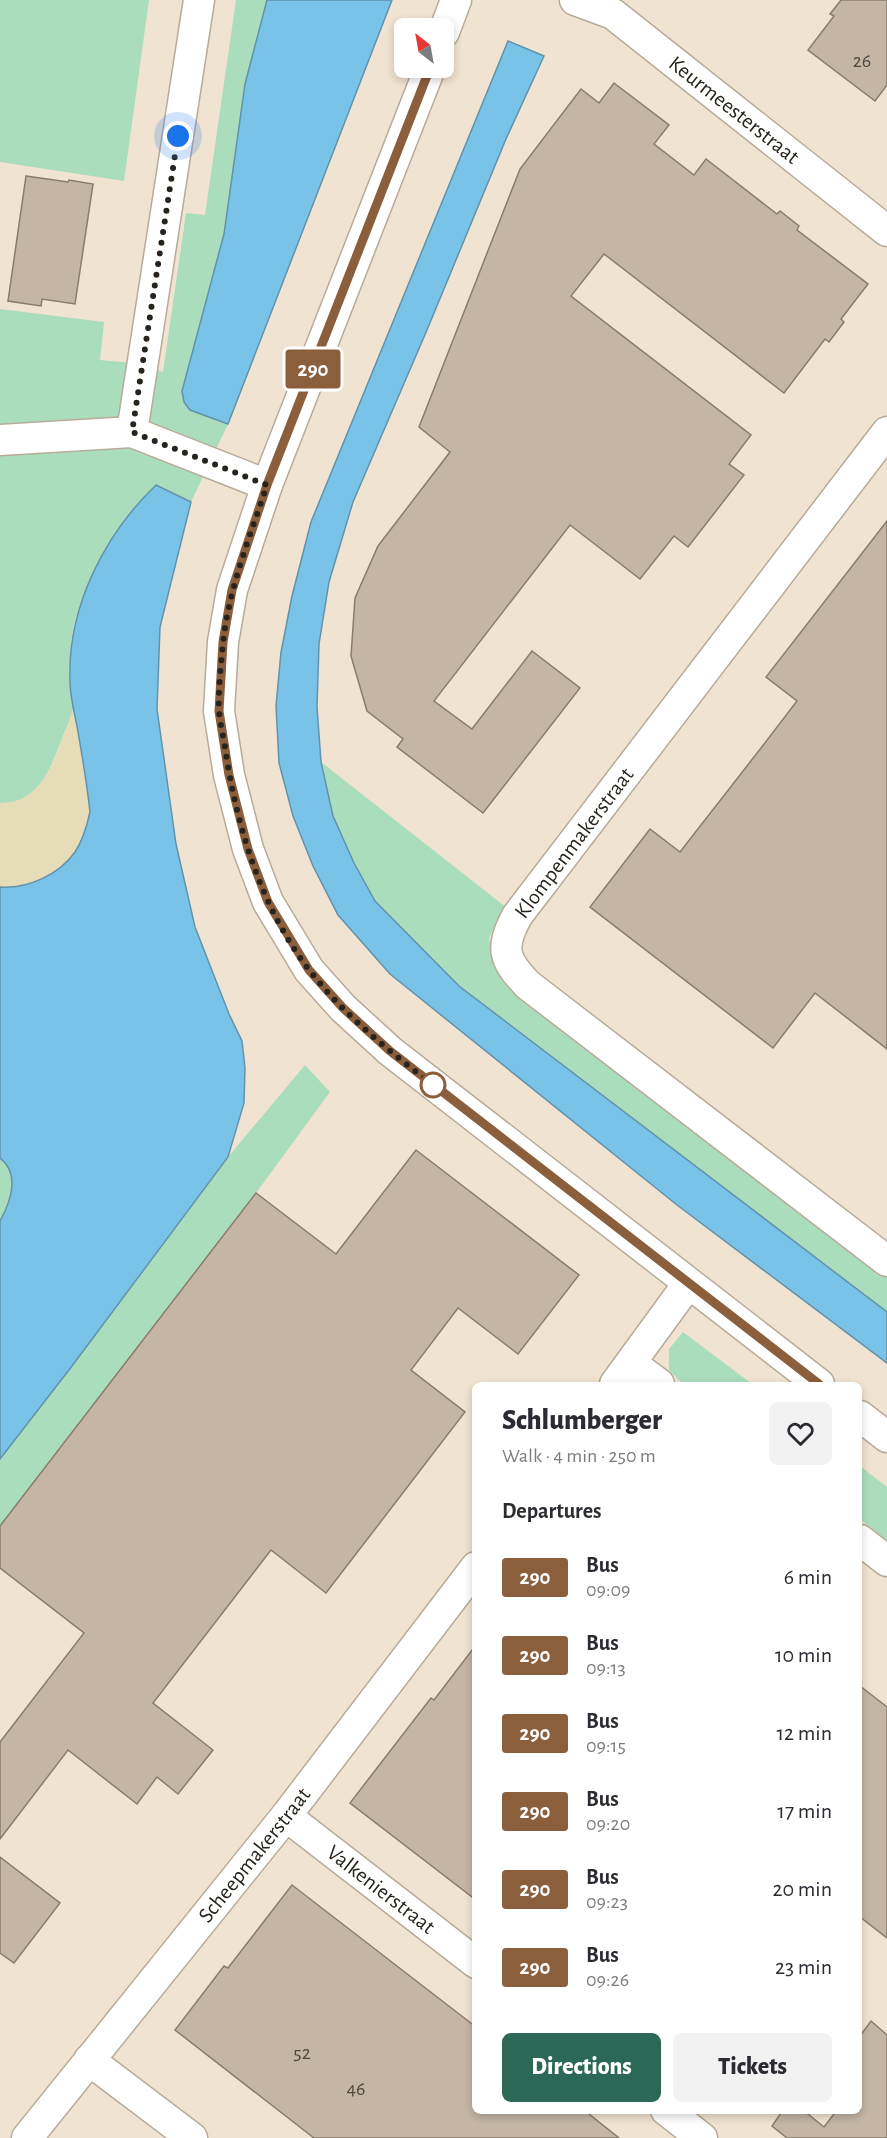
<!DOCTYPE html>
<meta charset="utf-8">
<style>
:root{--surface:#fff;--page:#f2f2f3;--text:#2b2b33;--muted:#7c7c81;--accent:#2b6956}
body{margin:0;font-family:"Alegreya Sans",sans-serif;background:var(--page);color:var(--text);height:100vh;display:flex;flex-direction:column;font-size:22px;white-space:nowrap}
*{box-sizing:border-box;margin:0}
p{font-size:20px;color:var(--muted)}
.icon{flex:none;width:33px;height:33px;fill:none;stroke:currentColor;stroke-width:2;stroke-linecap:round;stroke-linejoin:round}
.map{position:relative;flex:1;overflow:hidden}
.sheet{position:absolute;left:472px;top:1382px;width:390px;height:732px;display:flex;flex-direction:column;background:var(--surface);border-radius:9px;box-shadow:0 3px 9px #0003}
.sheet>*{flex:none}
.badge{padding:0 12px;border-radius:4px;font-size:21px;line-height:39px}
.needle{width:39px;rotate:329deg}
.fabs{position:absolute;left:394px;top:18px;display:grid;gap:12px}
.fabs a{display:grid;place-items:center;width:60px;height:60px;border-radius:9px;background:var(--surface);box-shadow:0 3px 9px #0003;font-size:30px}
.you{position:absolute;width:30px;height:30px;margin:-15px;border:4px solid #fff;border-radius:50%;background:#1a73e8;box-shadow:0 0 0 9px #1a73e833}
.map>.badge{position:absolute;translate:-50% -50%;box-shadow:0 0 0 3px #fff}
h2{padding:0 30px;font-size:22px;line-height:54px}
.round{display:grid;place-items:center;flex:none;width:63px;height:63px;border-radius:9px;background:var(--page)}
.overview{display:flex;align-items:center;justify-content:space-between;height:102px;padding:0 30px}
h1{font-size:28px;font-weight:800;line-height:45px}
.action{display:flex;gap:12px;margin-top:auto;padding:12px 30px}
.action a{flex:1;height:69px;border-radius:9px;background:var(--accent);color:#fff;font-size:24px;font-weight:800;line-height:69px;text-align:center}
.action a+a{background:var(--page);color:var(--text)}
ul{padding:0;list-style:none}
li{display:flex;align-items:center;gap:18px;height:78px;padding:0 30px}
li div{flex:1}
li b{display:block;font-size:22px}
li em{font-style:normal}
li .badge{min-width:66px;font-weight:700;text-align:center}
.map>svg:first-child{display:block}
.green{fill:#aaddbc}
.sand{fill:#e6dcb7}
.water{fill:#79c3e9;stroke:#6193ac;stroke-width:1.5}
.building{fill:#c4b5a4;stroke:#8a7c6c;stroke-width:1.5}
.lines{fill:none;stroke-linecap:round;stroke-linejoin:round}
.minor-casing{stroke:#b8ab99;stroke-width:33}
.minor{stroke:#fff;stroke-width:30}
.line-casing{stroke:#fff;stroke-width:14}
.line{stroke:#8b5e3c;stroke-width:9}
.walk{stroke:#28231c;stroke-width:6;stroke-dasharray:0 10.8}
.stop-dot{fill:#fff;stroke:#8b5e3c;stroke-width:3}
.labels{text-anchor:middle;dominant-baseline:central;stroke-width:4.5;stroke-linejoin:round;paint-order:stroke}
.number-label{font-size:20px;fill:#4f483e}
.street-label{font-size:22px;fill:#28231c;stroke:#fff}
</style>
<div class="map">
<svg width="887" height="2138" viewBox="0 0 887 2138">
<rect width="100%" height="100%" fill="#f1e3d1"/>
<path class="green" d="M0,0h149l-25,181 -124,-19z
M236,0h31l-22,84 -21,150 -34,176 38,14 -37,78 -35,-17c-37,36 -65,82 -80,132 -6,21 -7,43 -6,64 0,9 5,19 3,28 -1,9 -8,20 -11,30 -11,28 -24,66 -62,64v-494l104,13 -4,38 33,3 30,9 23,-159 19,2z
M321,762l186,146 -11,15 -7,15 4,19 394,319v36l-428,-326 -84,-85 -21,-38 -21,-47z
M305,1065l25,27 -74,101 -256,334v-68l72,-93 156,-209z
M0,1159c21,15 9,43 0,62z
M683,1332l69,52h-69l-14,-14v-21z
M860,1466l27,21v53l-27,-21z"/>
<path class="sand" d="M74,708l16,104 -5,21 -10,20 -13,13 -16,11 -28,10h-18v-84c48,2 60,-61 74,-95z"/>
<path class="water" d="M267,0h125l-164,424 -38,-14 -6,-8 -2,-11 42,-157 21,-150z
M508,41l36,15 -38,83 -79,191 -74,172 -24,80 -10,62 -2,63 4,55 12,54 21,47 21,38 84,85 428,326v51l-210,-158 -287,-231 -52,-59 -25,-49 -20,-50 -14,-53 -3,-57 5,-54 11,-56 19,-74z
M156,485l35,17 -31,125 -3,82 19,135 19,83 34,87 13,27 3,27 -1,35 -16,54 -156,209 -72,93v-238c10,-18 21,-47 0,-63v-271c27,2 59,-12 75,-35 8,-12 12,-26 15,-40 -3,-29 -8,-57 -13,-86 -3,-15 -7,-30 -7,-45 -3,-74 35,-147 86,-196z"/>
<path class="building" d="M841,0h46v85l-12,16 -67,-51 26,-34 -4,-2z
M614,83l55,42 -15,19 40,31 12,-16 71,55 3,-3 19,15 -2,4 71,54 -27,35 3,3 -15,20 -4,-3 -41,54 -180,-139 -33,42 180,139 -22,29 15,11 -56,72 -14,-11 -34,43 -70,-54 -136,176 38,28 60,-78 48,37 -97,125 -86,-66 6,-8 -36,-28 -16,-55 4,-58 23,-52 72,-94 -31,-25 101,-258 61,-80 18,14z
M26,176l42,6 1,-2 24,4 -18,120 -33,-5 -1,7 -33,-5z
M887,521v528l-72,-56 -42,55 -183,-141 60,-78 30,23 81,-104 36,-47 -31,-24z
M416,1150l163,125 -61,79 -60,-46 -47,62 54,42 -139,181 -55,-43 -118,153 60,47 -35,44 -21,-17 -20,27 -69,-54 -68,89v-97l84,-109 -84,-65v-42l256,-333 80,61z
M476,1645v255l-126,-97 81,-105 3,2z
M860,1686l27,21v231l-27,-21z
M0,1857l60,46 -46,60 -14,-10z
M292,1885l184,142v83h108l35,28h-305l-139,-108 49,-64 4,2z
M871,2021l16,14v103h-100l-15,-12 11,-16h20l21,17 13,-17h23v-74z"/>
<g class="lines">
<g class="minor-casing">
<g id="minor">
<path d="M199,0l-67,432 135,53"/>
<path id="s1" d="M575,0l38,14 274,217"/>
<path d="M444,32l12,-32"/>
<path d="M430,68l-163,417 -35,105 -9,52 -4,69 10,64 19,74 20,53 41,68 34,38 47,43 429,333"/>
<path d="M887,432l-370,484c-17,32 -14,43 11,69l359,276"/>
<path d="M0,440l132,-8"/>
<path d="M631,1363l28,21"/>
<path d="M615,1384l73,-100"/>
<path d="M860,1416l27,21"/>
<path d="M860,1540l27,21"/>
<path id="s2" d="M286,1816l190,147"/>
<path d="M89,2060l103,78"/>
<path d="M666,2110l36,28"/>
<path id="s3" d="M27,2138l259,-322 190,-249"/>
</g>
</g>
<use href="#minor" class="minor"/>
</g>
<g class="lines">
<g class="line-casing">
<path id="line" d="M430,68l-163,417 -35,105 -9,52 -4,69 10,64 19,74 20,53 41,68 34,38 47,43 429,333"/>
</g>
<use href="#line" class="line"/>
<path class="walk" d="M178,136l-46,296 135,53c-17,51 -38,103 -44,158 -2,22 -5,46 -4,68 1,12 4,24 6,36 11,77 36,162 85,224 34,44 79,80 123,114"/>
</g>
<circle class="stop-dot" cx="433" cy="1085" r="12"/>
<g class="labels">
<g class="number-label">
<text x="862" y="61">26</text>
<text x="302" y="2053">52</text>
<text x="356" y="2089">46</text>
</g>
<g class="street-label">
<text stroke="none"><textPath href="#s1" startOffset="195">Keurmeesterstraat</textPath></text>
<text transform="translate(574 843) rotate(-53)">Klompenmakerstraat</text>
<text stroke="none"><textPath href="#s3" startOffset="363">Scheepmakerstraat</textPath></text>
<text stroke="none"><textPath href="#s2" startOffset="120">Valkenierstraat</textPath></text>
</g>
</g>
</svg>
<div class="fabs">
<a><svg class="needle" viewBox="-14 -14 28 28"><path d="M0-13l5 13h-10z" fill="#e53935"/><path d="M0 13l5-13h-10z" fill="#7c7c81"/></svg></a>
</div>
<div class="you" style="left:178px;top:136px"></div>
<b class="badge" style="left:313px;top:369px;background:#8b5e3c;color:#fff">290</b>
<section class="sheet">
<div class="overview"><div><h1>Schlumberger</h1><p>Walk · 4 min · 250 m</p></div><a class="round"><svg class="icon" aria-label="heart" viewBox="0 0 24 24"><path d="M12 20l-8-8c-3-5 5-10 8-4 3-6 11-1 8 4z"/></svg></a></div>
<h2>Departures</h2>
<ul>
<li><span class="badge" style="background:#8b5e3c;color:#fff">290</span><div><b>Bus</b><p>09:09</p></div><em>6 min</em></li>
<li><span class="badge" style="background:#8b5e3c;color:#fff">290</span><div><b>Bus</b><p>09:13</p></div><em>10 min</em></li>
<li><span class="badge" style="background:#8b5e3c;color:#fff">290</span><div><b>Bus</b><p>09:15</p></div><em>12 min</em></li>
<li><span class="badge" style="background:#8b5e3c;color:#fff">290</span><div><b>Bus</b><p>09:20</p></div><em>17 min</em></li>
<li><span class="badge" style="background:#8b5e3c;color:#fff">290</span><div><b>Bus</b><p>09:23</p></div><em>20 min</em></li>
<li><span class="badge" style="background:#8b5e3c;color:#fff">290</span><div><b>Bus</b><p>09:26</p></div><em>23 min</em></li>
</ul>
<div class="action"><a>Directions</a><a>Tickets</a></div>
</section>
</div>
